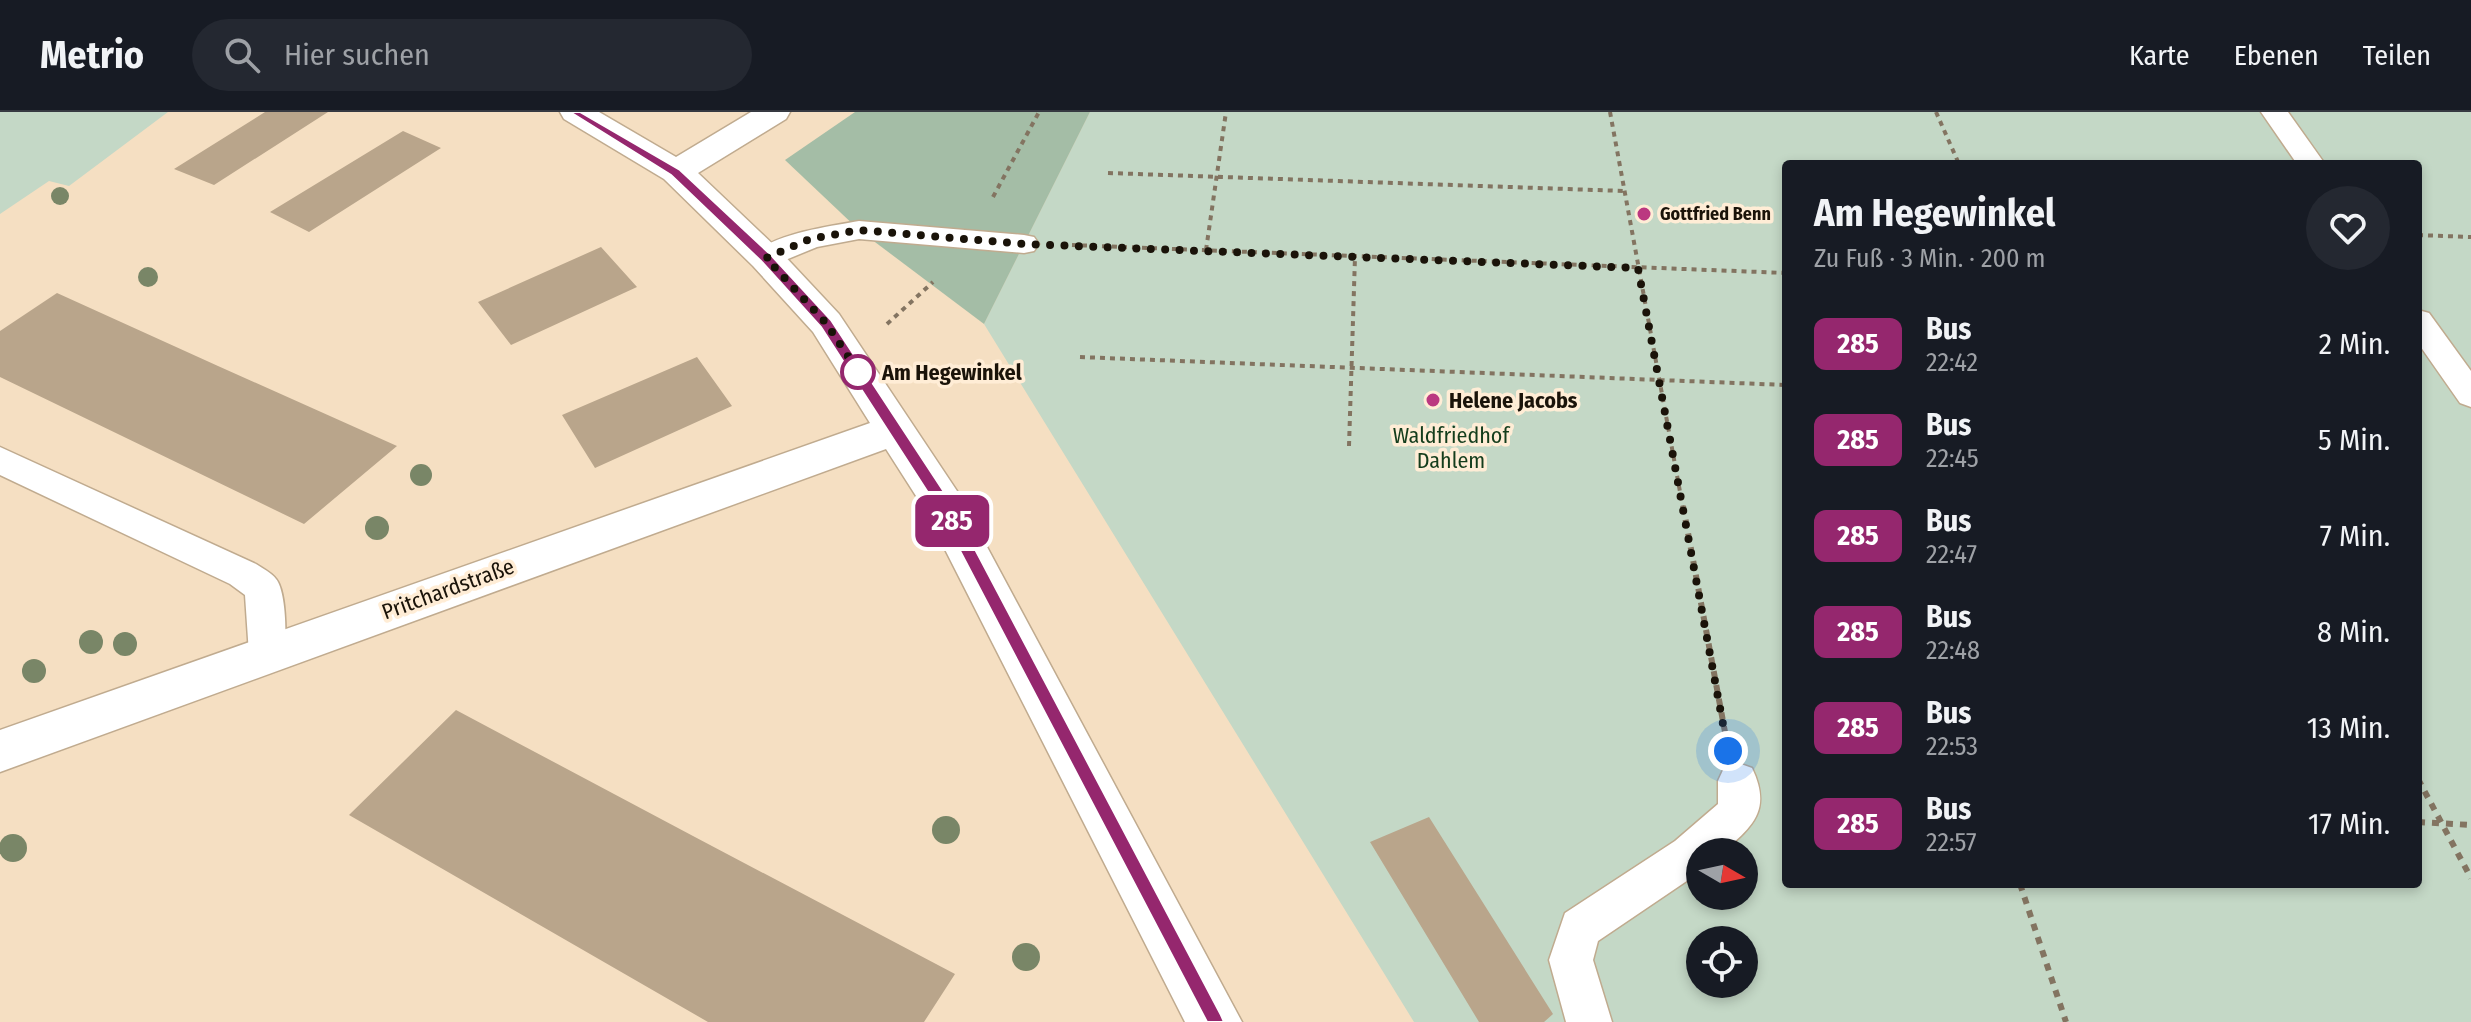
<!DOCTYPE html>
<html lang="de">
<meta charset="utf-8">
<style>
:root{--surface:#171b24;--page:#242831;--text:#f1f3f6;--muted:#9ea1a6;--line:#363941}
body{margin:0;font-family:"Fira Sans Condensed",sans-serif;background:var(--page);color:var(--text);height:100vh;display:flex;flex-direction:column;font-size:30px;white-space:nowrap}
*{box-sizing:border-box;margin:0}
p{font-size:26px;color:var(--muted)}
.icon{flex:none;width:44px;height:44px;fill:none;stroke:currentColor;stroke-width:2;stroke-linecap:round;stroke-linejoin:round}
.map{position:relative;flex:1;overflow:hidden}
.details{position:absolute;left:1782px;top:48px;width:640px;height:728px;display:flex;flex-direction:column;background:var(--surface);border-radius:8px;box-shadow:0 4px 12px #0003}
.details>*{flex:none}
.badge{padding:0 16px;border-radius:12px;font-size:28px;line-height:52px}
.needle{width:52px;rotate:99deg}
.tools{position:absolute;left:1686px;top:726px;display:grid;gap:16px}
.tools a{display:grid;place-items:center;width:72px;height:72px;border-radius:50%;background:var(--surface);box-shadow:0 4px 12px #0003;font-size:40px}
.you{position:absolute;width:40px;height:40px;margin:-20px;border:6px solid #fff;border-radius:50%;background:#1a73e8;box-shadow:0 0 0 12px #1a73e833}
.map>.badge{position:absolute;translate:-50% -50%;box-shadow:0 0 0 4px #fff}
.round{display:grid;place-items:center;flex:none;width:84px;height:84px;border-radius:42px;background:var(--page)}
.head{display:flex;align-items:center;justify-content:space-between;height:136px;padding:0 32px}
h1{font-size:38px;font-weight:700;line-height:60px}
ul{padding:0;list-style:none}
li{display:flex;align-items:center;gap:24px;height:96px;padding:0 32px}
li div{flex:1}
li b{display:block;font-size:30px}
li em{font-style:normal}
li .badge{min-width:88px;font-weight:700;text-align:center}
header{display:flex;align-items:center;gap:48px;box-sizing:border-box;height:112px;padding:0 40px;background:var(--surface);border-bottom:2px solid var(--line)}
header strong{font-size:38px}
nav{display:flex;gap:44px;margin-inline-start:auto;font-size:28px}
.search{width:560px;height:72px;background:var(--page);display:flex;align-items:center;gap:20px;box-sizing:border-box;padding:0 28px;border-radius:44px;color:var(--muted);font-size:30px}
.map>svg:first-child{display:block}
.green{fill:#c4d8c6;fill-rule:evenodd}
.forest{fill:#a4bda6}
.building{fill:#b9a58b}
.lines{fill:none;stroke-linecap:round;stroke-linejoin:round}
.lane-casing{stroke:#c0ab8f;stroke-width:3}
.street-casing{stroke:#c0ab8f;stroke-width:3}
.path-far1{stroke:#837461;stroke-width:4;stroke-dasharray:5 5;stroke-linecap:butt}
.path{stroke:#837461;stroke-width:6;stroke-dasharray:7 7;stroke-linecap:butt}
.lane{fill:#fff;fill-rule:evenodd}
.street{fill:#fff;fill-rule:evenodd}
.tree{fill:#798667}
.line{fill:#95276e;stroke:#fff;stroke-width:2}
.walk{stroke:#1a1309;stroke-width:8;stroke-dasharray:0 14.4}
.poi-dot{fill:#bb3880;stroke:#ffedd6;stroke-width:3}
.stop-dot{fill:#fff;stroke:#95276e;stroke-width:4}
.labels{text-anchor:middle;dominant-baseline:central;stroke-width:7;stroke-linejoin:round;paint-order:stroke}
.far-poi-label{font-size:18px;font-weight:bold;fill:#1a1309;stroke:#ffedd6;text-anchor:start}
.stop-label{font-size:22px;font-weight:bold;fill:#1a1309;stroke:#ffedd6;text-anchor:start}
.poi-label{font-size:22px;font-weight:bold;fill:#1a1309;stroke:#ffedd6;text-anchor:start}
.park-label{font-size:22px;fill:#143d1c;stroke:#ffedd6}
.street-label{font-size:22px;fill:#1a1309;stroke:#ffedd6}
</style>
<header>
<strong>Metrio</strong>
<div class="search"><svg class="icon" aria-label="search" viewBox="0 0 24 24"><circle cx="10" cy="10" r="6"/><path d="M15 15l6 6"/></svg>Hier suchen</div>
<nav><a>Karte</a><a>Ebenen</a><a>Teilen</a></nav>
</header>
<div class="map">
<svg width="2471" height="910" viewBox="0 0 2471 910">
<rect width="100%" height="100%" fill="#f5dfc2"/>
<path class="green" d="M0,0h168l-99,74 -20,-5 -49,33z
M1090,0h1381v910h-1057l-430,-698zM1786,52h632v720h-632zM1700,740h44v44h-44zM1700,828h44v44h-44z"/>
<path class="forest" d="M855,0h235l-106,212 -125,-94 -74,-70z"/>
<path class="building" d="M265,0h63l-114,73 -40,-16z
M403,19l38,17 -132,84 -39,-20z
M601,135l36,40 -126,58 -33,-43z
M57,181l161,73 179,80 -93,78 -304,-147v-46z
M697,245l35,49 -137,62 -33,-53z
M456,598l237,126 262,138 -31,48h-216l-359,-207z
M1429,705l124,197 -9,8h-65l-109,-180z"/>
<g class="lines">
<g class="lane-casing">
<path id="lane" d="M2261,0h27l37,52h-28z
M859,109l165,14 10,2 5,7 -5,7 -10,2 -165,-14 -42,8 -51,21 -10,-3 -5,-7c16,-24 81,-32 108,-37z
M2418,198l11,3 42,58v36l-11,-4 -42,-60z
M0,335l256,117c6,4 16,9 20,15 11,13 12,72 5,86l-13,5 -13,-5 -6,-11 -4,-59 -15,-11 -230,-109z
M1738,651l14,5c20,42 1,58 -29,84h-23v20l-102,69 -5,19 19,62h-46l-17,-62 16,-47 110,-72 43,-37v-23l6,-13z"/>
</g>
<g class="street-casing">
<path id="street" d="M560,0h39l77,45 75,-45h39l-4,7 -88,54 81,77 60,64 118,177 285,531h-57l-260,-512 -39,-61 -886,323v-42l870,-307 -57,-91 -60,-66 -89,-87 -100,-60z"/>
</g>
<path class="path-far1" d="M1610,0l73,396
M1936,0l23,52
M1108,61l516,18
M993,85l46,-85
M2418,123l53,2
M1072,133l714,28
M1206,138l20,-138
M887,212l46,-42
M1080,245l706,28
M1349,334l6,-189"/>
<path class="path" d="M1683,394l42,226
M2418,667l53,99
M2418,710l53,3
M2020,772l46,138"/>
<use href="#lane" class="lane"/>
<use href="#street" class="street"/>
</g>
<g class="tree">
<circle cx="60" cy="84" r="9"/>
<circle cx="148" cy="165" r="10"/>
<circle cx="421" cy="363" r="11"/>
<circle cx="377" cy="416" r="12"/>
<circle cx="91" cy="530" r="12"/>
<circle cx="125" cy="532" r="12"/>
<circle cx="34" cy="559" r="12"/>
<circle cx="946" cy="718" r="14"/>
<circle cx="13" cy="736" r="14"/>
<circle cx="1026" cy="845" r="14"/>
</g>
<path class="line" d="M570,0h10l100,58 91,85 60,65 117,178 273,517 3,7h-17l-271,-517 -115,-178 -60,-66 -90,-86z"/>
<g class="lines">
<path class="walk" d="M858,260l3,4 -35,-53 -60,-65 44,-19 49,-9 165,14 614,24 90,483"/>
</g>
<g class="poi-dot">
<circle cx="1644" cy="102" r="8"/>
<circle cx="1433" cy="288" r="8"/>
</g>
<circle class="stop-dot" cx="858" cy="260" r="16"/>
<g class="labels">
<g class="far-poi-label">
<text x="1660" y="102">Gottfried Benn</text>
</g>
<g class="stop-label">
<text x="882" y="260">Am Hegewinkel</text>
</g>
<g class="poi-label">
<text x="1449" y="288">Helene Jacobs</text>
</g>
<g class="park-label">
<text x="1451" y="323">Waldfriedhof<tspan x="1451" dy="25">Dahlem</tspan></text>
</g>
<g class="street-label">
<text transform="translate(448 477) rotate(-20)">Pritchardstraße</text>
</g>
</g>
</svg>
<div class="tools">
<a><svg class="needle" viewBox="-14 -14 28 28"><path d="M0-13l5 13h-10z" fill="#e53935"/><path d="M0 13l5-13h-10z" fill="#9ea1a6"/></svg></a>
<a><svg class="icon" aria-label="locate" viewBox="0 0 24 24"><circle cx="12" cy="12" r="6"/><path d="M12 2v4M12 18v4M2 12h4M18 12h4"/></svg></a>
</div>
<div class="you" style="left:1728px;top:639px"></div>
<b class="badge" style="left:952px;top:409px;background:#95276e;color:#fff">285</b>
<section class="details">
<div class="head"><div><h1>Am Hegewinkel</h1><p>Zu Fuß · 3 Min. · 200 m</p></div><a class="round"><svg class="icon" aria-label="heart" viewBox="0 0 24 24"><path d="M12 20l-8-8c-3-5 5-10 8-4 3-6 11-1 8 4z"/></svg></a></div>
<ul>
<li><span class="badge" style="background:#95276e;color:#fff">285</span><div><b>Bus</b><p>22:42</p></div><em>2 Min.</em></li>
<li><span class="badge" style="background:#95276e;color:#fff">285</span><div><b>Bus</b><p>22:45</p></div><em>5 Min.</em></li>
<li><span class="badge" style="background:#95276e;color:#fff">285</span><div><b>Bus</b><p>22:47</p></div><em>7 Min.</em></li>
<li><span class="badge" style="background:#95276e;color:#fff">285</span><div><b>Bus</b><p>22:48</p></div><em>8 Min.</em></li>
<li><span class="badge" style="background:#95276e;color:#fff">285</span><div><b>Bus</b><p>22:53</p></div><em>13 Min.</em></li>
<li><span class="badge" style="background:#95276e;color:#fff">285</span><div><b>Bus</b><p>22:57</p></div><em>17 Min.</em></li>
</ul>
</section>
</div>
